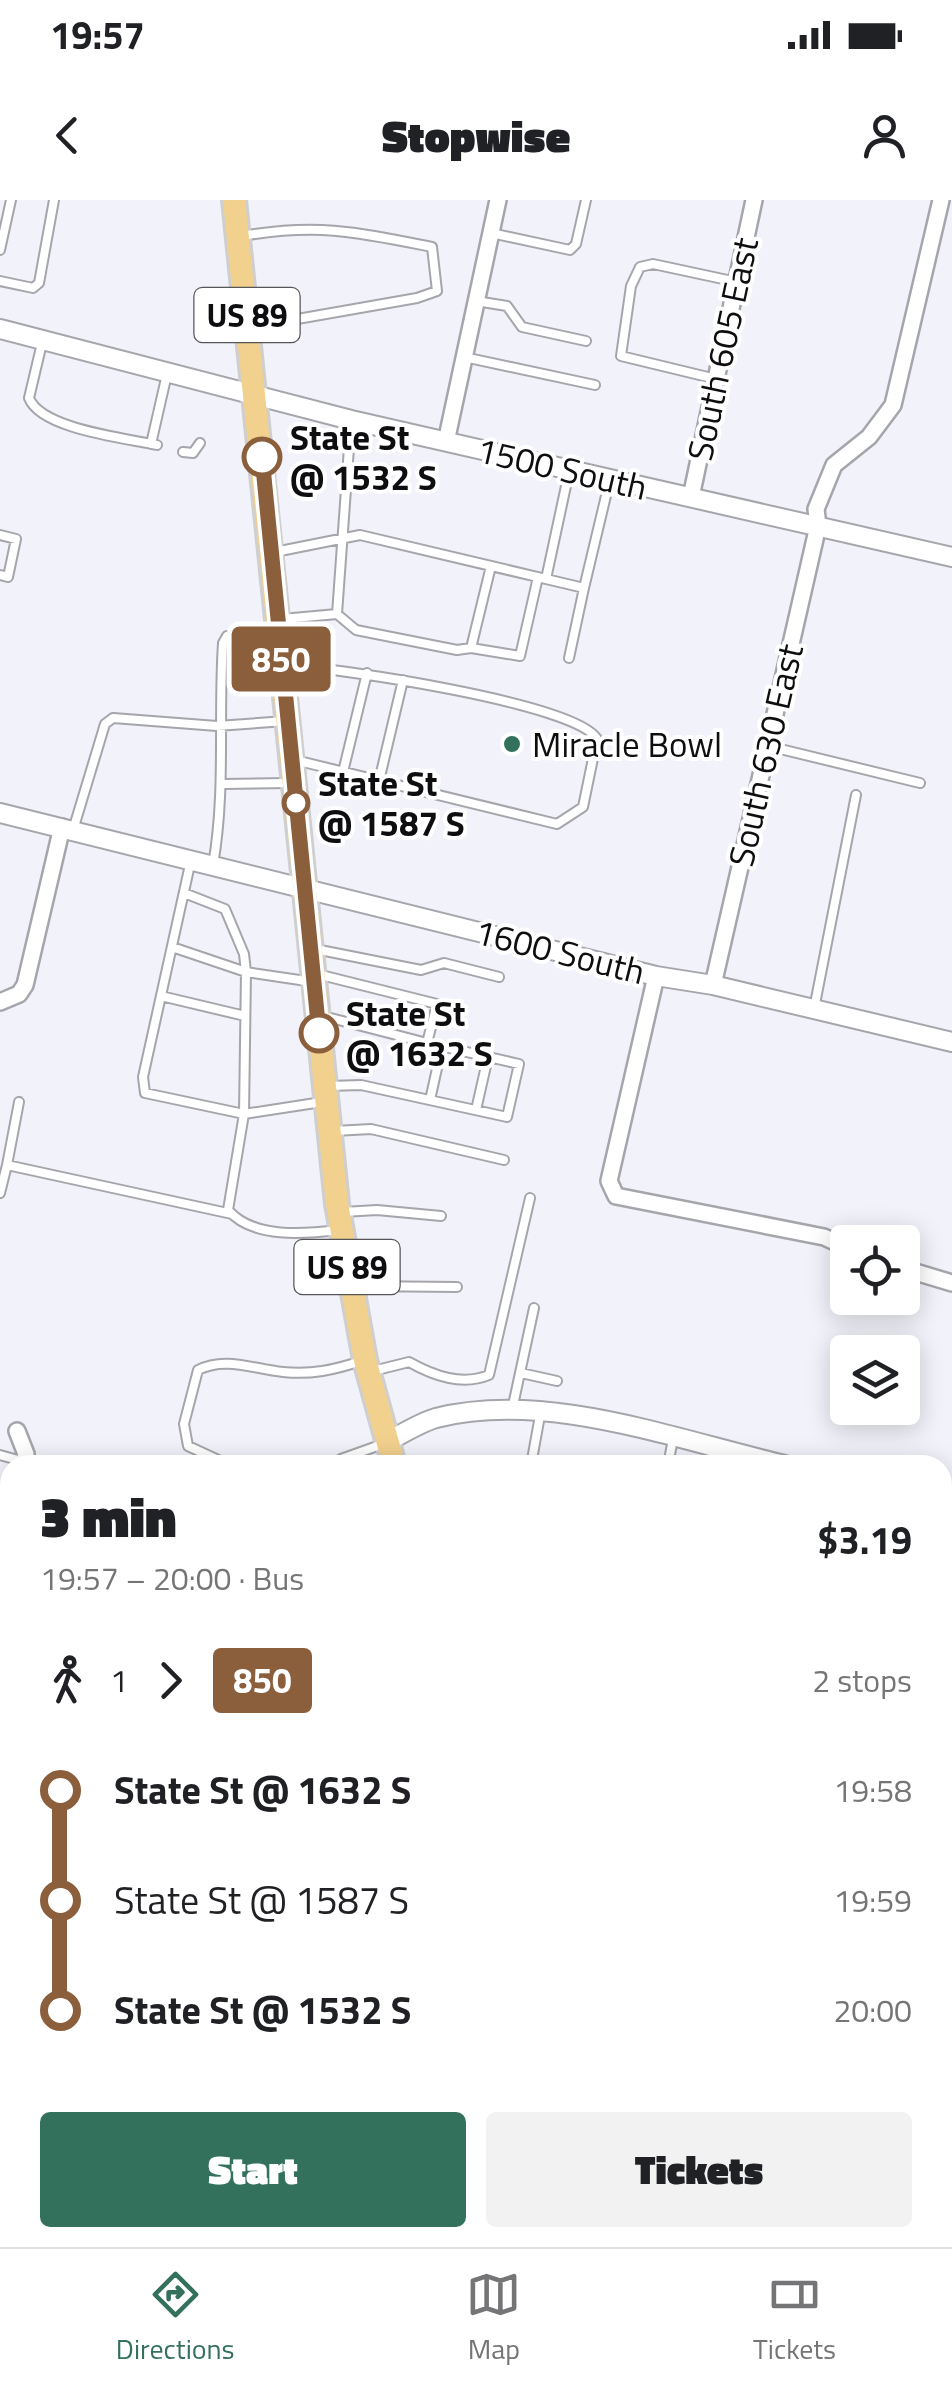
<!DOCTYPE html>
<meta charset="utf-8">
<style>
:root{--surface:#fff;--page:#f2f2f2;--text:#202124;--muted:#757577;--line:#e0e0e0;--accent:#34715d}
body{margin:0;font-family:"Titillium Web",sans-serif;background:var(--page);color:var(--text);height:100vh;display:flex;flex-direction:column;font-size:38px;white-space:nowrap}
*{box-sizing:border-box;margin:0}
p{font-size:32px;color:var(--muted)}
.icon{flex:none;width:55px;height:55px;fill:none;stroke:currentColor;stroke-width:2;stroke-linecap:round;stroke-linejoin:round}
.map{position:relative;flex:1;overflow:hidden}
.sheet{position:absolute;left:0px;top:1255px;width:952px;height:792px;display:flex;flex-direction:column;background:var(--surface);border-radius:30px 30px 0 0;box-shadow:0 5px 25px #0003}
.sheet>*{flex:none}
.badge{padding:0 20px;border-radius:8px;font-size:35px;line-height:65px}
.controls{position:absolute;left:830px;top:1025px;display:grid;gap:20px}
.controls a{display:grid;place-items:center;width:90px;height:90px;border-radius:10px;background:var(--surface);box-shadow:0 5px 25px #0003;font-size:50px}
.map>.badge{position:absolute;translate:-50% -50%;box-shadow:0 0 0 5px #fff}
.legs{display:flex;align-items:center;gap:15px;height:110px;padding:0 40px;font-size:32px}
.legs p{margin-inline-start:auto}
.overview{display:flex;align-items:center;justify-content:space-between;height:170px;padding:0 40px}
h1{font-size:55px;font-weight:800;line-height:75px}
.primary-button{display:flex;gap:20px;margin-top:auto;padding:20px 40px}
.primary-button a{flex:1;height:115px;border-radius:10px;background:var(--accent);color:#fff;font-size:40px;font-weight:800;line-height:115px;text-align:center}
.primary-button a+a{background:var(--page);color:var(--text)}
ul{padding:0 40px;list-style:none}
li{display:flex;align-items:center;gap:35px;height:110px;font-size:38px}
li i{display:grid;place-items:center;width:15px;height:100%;margin:0 12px;background:currentColor}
li i::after{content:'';width:25px;height:25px;margin:-12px;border:8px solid;border-radius:50%;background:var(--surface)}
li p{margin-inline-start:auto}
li:first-child i{background:linear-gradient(#0000 50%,currentColor 0)}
li:last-child i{background:linear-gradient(currentColor 50%,#0000 0)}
.status{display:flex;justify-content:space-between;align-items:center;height:70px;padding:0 50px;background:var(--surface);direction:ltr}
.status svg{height:28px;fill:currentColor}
header{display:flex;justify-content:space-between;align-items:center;height:130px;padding:0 40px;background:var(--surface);font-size:45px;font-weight:800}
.menu{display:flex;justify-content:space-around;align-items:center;height:140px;border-top:2px solid var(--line);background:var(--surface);font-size:28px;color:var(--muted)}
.menu a{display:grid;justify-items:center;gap:5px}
.menu .on{color:var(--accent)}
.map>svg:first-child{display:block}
.green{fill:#c9d8b5}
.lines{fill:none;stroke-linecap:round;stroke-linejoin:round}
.service-casing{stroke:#a5a5ac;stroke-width:12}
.minor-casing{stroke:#a5a5ac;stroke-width:20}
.tertiary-casing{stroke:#a5a5ac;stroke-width:22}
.secondary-casing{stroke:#a5a5ac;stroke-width:25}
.primary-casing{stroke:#cfcfcf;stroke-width:28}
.service{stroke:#fff;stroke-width:8}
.minor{stroke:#fff;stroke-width:15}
.tertiary{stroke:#fff;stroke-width:18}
.secondary{stroke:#fff;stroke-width:20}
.primary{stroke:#f2d08d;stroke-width:22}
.line-1-casing{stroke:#fff;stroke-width:22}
.line-1{stroke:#8b5e3c;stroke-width:15}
.stop-1-dot{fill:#fff;stroke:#8b5e3c;stroke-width:5}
.poi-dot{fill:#34715d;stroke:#fff;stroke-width:4}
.labels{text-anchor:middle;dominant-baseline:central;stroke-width:8;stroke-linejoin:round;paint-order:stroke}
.shield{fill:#fff;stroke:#565658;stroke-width:2.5}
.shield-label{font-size:32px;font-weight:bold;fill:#0e0e10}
.street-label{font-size:35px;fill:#0e0e10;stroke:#fff}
.stop-label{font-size:35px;font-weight:bold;fill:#0e0e10;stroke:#fff;text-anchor:start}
.poi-label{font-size:35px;fill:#0e0e10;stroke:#fff;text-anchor:start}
</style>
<div class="status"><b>19:57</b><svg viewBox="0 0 49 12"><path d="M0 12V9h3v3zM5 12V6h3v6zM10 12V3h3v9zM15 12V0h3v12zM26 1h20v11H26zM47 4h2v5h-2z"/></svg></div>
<header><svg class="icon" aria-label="back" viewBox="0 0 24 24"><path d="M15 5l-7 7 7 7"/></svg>Stopwise<svg class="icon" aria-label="person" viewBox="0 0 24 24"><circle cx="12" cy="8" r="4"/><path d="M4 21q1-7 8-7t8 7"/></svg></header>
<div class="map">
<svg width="952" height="2047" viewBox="0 0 952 2047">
<rect width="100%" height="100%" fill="#f2f2fa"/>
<path class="green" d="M517,2038h140l5,9h-147z"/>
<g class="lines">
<g class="service-casing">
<path id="service" d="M491,33l79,17 6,-6 10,-44
M242,36c76,-13 115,-4 190,11l5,44 -20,7 -165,29
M0,50l11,-50
M0,81l33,7 6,-5 15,-83
M476,101l31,5 15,21 64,14
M42,143l-13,55c12,31 96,40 128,47
M464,157l131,28
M716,179l-95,-23 10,-70 9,-19 13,-3 84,18
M351,220l-14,194 19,16 101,20 14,-2 20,-82
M151,244l16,-70
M183,252l10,1 7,-10
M569,272l-23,107 38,9 26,-109
M0,335l16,4 -8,38 -8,-2
M275,352l85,-17 186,44
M282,419l55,-5
M471,448l49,8 18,-79
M569,458l15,-70
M287,465c48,3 290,38 310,74l-14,68 -26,17 -262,-64
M768,546l152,37
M343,572l24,-99
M379,581l24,-101
M224,584l65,-1
M73,630l32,-106 8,-6 104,8 69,-5
M191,660l-48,217 2,16 99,21 -16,96c25,29 77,24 111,20
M213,665c13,-74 5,-147 10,-222l4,-7 49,-3
M184,693l41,16 19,45 2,18 -2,142 78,-12
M172,747l74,25 67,10
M315,749l106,21 23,-7 55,14
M317,774l120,30 -10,39 -104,-27
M161,796l84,20
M814,809l42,-214
M329,886l32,-1 146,32 12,-53 -92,-21
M430,900l12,-54
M476,910l12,-53
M334,931l37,-2 133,31
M7,965l12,-63
M0,993l7,-28 225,49
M343,1012l34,-2 64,6
M355,1086l102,1
M373,1171l36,-9c25,14 53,24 80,13l41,-177
M521,1173l36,8
M512,1210l22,-102
M0,1255l36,10
M229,1265l-41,-19 -4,-22 14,-54c27,-14 55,-1 85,2 28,3 51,-2 78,-11
M341,1265v-6l42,-15
M531,1265l10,-55
M668,1265l5,-26
M0,1449l10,2
M100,2047l3,-9
M194,2047l2,-9
M491,2047l3,-9"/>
</g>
<g class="minor-casing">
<path id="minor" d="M446,242l52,-242
M691,297l63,-297
M656,776l-47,205 7,15 208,41 24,11
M713,785l105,-459 -2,-17 18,-44 35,-28 24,-32 48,-205
M0,802l19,-8 6,-9 37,-158
M902,1068l50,15
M17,1231l9,23 -3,11
M0,1366l10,-43
M0,1576l10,3
M0,1761l10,3
M0,1950l10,2
M0,2021l10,-44"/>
</g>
<g class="tertiary-casing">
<path id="tertiary" d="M0,129l351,91 601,137
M0,613l656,163 57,9 239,57
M387,1242c15,-8 32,-19 49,-24 111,-28 240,22 349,47
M942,1302l10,2"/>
</g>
<g class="secondary-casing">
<path id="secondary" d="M299,2047l3,-9"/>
</g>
<g class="primary-casing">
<path id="primary" d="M234,0l103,1004 28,156 29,105
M700,2038l4,9"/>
</g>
<use href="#service" class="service"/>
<use href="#minor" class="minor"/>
<use href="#tertiary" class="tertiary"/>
<use href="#secondary" class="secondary"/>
<use href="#primary" class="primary"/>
</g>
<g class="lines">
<g class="line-1-casing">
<path id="line-1" d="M262,257l57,576"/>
</g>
<use href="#line-1" class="line-1"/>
</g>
<g class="stop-1-dot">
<circle cx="262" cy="257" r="18"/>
<circle cx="296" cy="603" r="12"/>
<circle cx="319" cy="833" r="18"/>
</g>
<circle class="poi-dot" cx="512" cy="544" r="10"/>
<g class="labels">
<g class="shield">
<rect x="194.5" y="88" width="105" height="54" rx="8"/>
<rect x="294.5" y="1040" width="105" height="54" rx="8"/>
</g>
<g class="shield-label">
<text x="247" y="115">US 89</text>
<text x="347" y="1067">US 89</text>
</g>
<g class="street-label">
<text transform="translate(722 149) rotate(-78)">South 605 East</text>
<text transform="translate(562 268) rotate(13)">1500 South</text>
<text transform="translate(765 555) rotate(-77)">South 630 East</text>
<text transform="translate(560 751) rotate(14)">1600 South</text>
</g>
<g class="stop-label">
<text x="290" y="237">State St<tspan x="290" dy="40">@ 1532 S</tspan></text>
<text x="318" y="583">State St<tspan x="318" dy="40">@ 1587 S</tspan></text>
<text x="346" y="813">State St<tspan x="346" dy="40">@ 1632 S</tspan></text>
</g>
<g class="poi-label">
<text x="532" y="544">Miracle Bowl</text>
</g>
</g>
</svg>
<div class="controls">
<a><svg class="icon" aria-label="locate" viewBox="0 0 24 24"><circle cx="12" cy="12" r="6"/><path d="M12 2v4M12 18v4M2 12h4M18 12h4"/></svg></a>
<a><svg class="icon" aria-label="layers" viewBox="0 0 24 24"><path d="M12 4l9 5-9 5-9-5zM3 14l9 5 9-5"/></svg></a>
</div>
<b class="badge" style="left:281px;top:459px;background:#8b5e3c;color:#fff">850</b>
<section class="sheet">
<div class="overview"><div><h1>3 min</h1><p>19:57 – 20:00 · Bus</p></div><b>$3.19</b></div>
<div class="legs"><svg class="icon" aria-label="walk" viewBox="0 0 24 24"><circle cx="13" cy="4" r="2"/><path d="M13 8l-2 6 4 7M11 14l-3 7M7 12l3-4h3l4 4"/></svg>1<svg class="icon" aria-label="forward" viewBox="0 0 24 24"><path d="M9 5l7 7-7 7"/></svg><b class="badge" style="background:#8b5e3c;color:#fff">850</b><p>2 stops</p></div>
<ul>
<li><i style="color:#8b5e3c"></i><b>State St @ 1632 S</b><p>19:58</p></li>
<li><i style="color:#8b5e3c"></i><span>State St @ 1587 S</span><p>19:59</p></li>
<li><i style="color:#8b5e3c"></i><b>State St @ 1532 S</b><p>20:00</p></li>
</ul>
<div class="primary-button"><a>Start</a><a>Tickets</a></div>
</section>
</div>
<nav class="menu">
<a class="on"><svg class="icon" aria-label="directions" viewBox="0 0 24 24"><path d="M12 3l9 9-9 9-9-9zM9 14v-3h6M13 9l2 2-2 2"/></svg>Directions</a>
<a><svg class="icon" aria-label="map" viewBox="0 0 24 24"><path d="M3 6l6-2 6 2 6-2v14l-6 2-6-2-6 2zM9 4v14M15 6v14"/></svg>Map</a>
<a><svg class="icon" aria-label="tickets" viewBox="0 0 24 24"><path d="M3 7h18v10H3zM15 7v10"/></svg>Tickets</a>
</nav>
